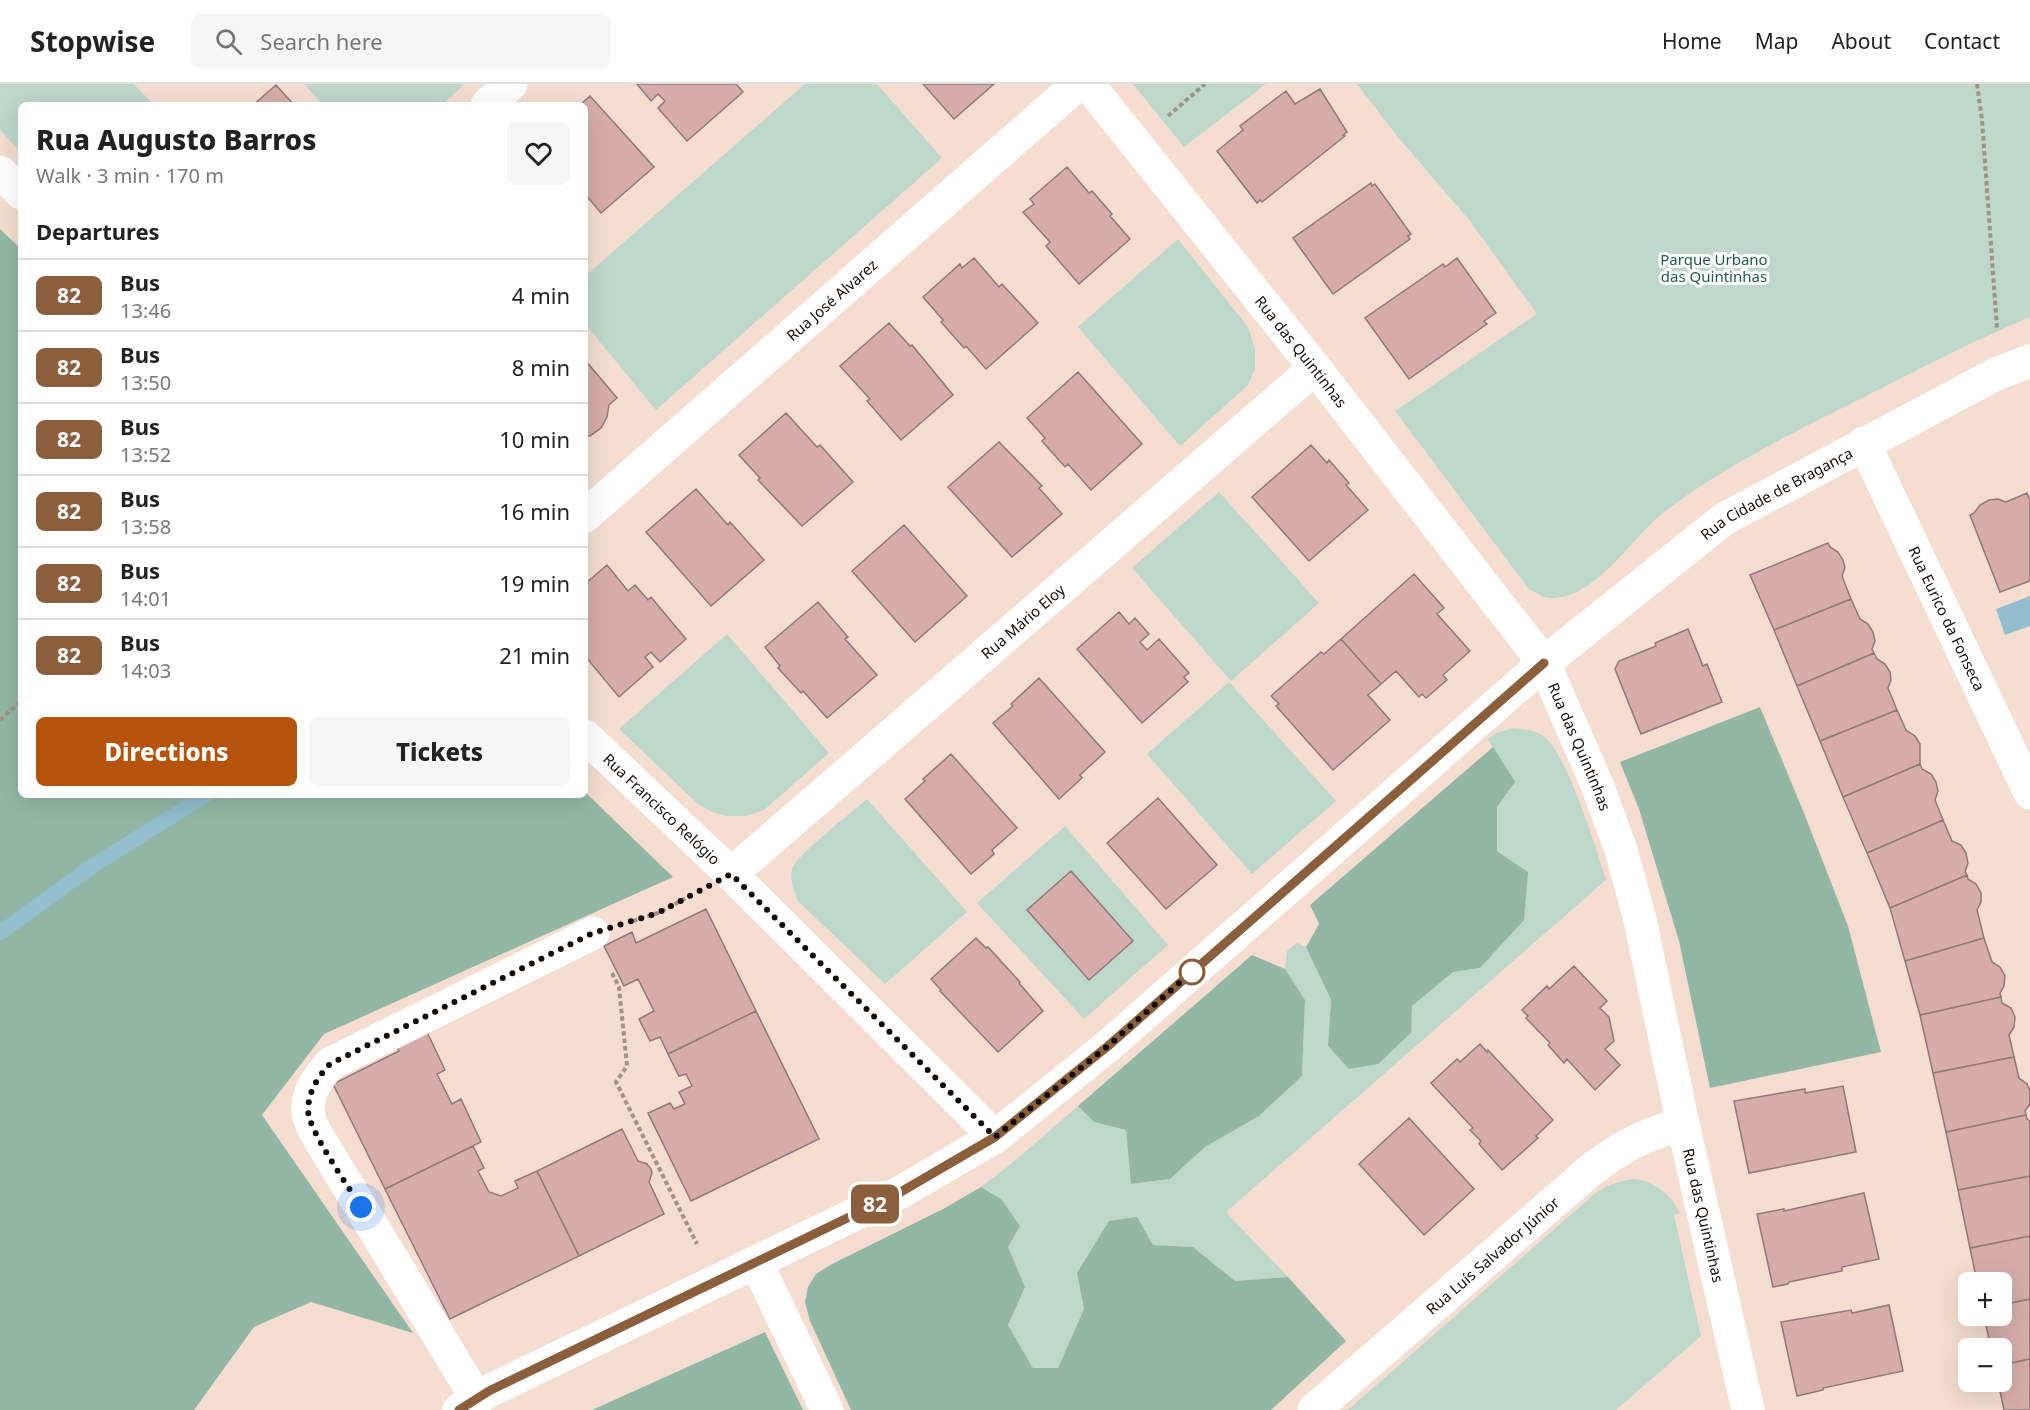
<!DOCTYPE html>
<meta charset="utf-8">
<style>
:root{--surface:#fff;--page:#f6f6f6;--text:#222;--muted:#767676;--line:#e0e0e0;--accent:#b45309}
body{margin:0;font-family:"Noto Sans",sans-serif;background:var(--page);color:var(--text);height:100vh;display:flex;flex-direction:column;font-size:22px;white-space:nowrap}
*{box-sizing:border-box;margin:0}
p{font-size:20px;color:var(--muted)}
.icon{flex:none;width:33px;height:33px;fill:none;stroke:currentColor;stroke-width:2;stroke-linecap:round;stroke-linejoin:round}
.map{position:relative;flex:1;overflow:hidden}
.details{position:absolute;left:18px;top:18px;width:570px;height:696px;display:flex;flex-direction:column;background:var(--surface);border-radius:9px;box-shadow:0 6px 24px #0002}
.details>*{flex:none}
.badge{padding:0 12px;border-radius:9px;font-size:21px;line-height:39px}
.fabs{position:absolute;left:1958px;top:1188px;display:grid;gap:12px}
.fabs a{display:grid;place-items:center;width:54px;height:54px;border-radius:9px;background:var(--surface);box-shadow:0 6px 24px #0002;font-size:30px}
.you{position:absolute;width:30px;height:30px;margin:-15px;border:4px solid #fff;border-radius:50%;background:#1a73e8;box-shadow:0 0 0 9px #1a73e833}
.map>.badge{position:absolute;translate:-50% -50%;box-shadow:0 0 0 3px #fff}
h2{padding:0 18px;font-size:22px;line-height:54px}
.round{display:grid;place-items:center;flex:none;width:63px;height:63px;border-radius:9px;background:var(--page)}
.head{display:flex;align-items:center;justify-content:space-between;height:102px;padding:0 18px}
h1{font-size:28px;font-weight:800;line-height:45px}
.primary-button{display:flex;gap:12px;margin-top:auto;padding:12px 18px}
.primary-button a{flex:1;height:69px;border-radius:9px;background:var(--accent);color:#fff;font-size:24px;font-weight:800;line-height:69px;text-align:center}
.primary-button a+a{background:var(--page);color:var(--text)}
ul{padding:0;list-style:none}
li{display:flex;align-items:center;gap:18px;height:72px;padding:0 18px;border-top:2px solid var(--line)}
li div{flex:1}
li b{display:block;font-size:22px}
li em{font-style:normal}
li .badge{min-width:66px;font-weight:700;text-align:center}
header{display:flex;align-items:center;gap:36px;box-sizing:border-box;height:84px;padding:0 30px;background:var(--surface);border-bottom:2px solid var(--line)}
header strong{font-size:28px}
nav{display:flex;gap:33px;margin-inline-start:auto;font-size:21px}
.search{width:420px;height:54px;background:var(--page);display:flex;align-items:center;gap:15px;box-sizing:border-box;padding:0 21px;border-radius:9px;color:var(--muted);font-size:22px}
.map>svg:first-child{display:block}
.green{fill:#bed8cb}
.forest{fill:#92b8a5}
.water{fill:#94bdcd}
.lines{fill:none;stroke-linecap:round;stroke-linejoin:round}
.stream{stroke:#94bdcd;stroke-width:15}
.building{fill:#d6adaa;stroke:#917876;stroke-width:1.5}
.path{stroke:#a29186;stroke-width:4;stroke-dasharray:4.5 3;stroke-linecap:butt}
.minor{stroke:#fff;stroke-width:33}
.line-casing{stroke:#fff;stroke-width:14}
.line{stroke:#8b5e3c;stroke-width:9}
.walk{stroke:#130c08;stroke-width:6;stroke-dasharray:0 10.8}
.stop-dot{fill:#fff;stroke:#8b5e3c;stroke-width:3}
.labels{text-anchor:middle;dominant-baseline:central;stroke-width:6;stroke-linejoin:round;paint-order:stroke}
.park-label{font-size:15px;fill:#1b5d43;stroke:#fff}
.street-label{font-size:15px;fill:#130c08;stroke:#fff}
</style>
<header>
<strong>Stopwise</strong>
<div class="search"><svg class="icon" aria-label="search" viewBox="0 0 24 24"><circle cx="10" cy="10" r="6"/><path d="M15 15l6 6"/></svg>Search here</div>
<nav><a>Home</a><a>Map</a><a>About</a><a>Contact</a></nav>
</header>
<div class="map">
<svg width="2030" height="1326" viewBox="0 0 2030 1326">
<rect width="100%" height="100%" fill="#f5ded0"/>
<path class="green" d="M0,0h134l20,21h-133v47l-21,-22z
M304,0h157l2,2 -21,19h-119z
M805,0h72l65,74 -286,252 -71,-86v-48z
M1133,0h133l-82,63z
M1357,0h673v233c-55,23 -107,50 -160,77 -70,35 -144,71 -206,118 -32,25 -69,88 -114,86 -7,0 -14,-6 -21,-9l-134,-178 142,-97 -67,-93 -73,-85z
M1178,155l70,88 7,22v20l-7,16 -68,61 -102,-119z
M1219,408l100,111 -88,78 -99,-113z
M727,550l102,119 -65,57 -18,6h-20l-14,-4 -14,-8 -79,-75z
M1229,598l107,119 -84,73 -105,-120z
M1514,644c9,1 20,2 28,7 25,16 54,114 64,145l-380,332 62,65 -53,4 -42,-34 -40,-2 -76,28 7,36 -26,59h-25l-25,-43 17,-38 -17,-40 -7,-48 -20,-12 30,-23 67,-58 16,16 32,8 5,54 39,-5 35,-32 54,-31 43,-40 3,-76 -20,-31 2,-18 10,-8 9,4 25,53 -3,47 83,-14 1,-27 41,-34 27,-4 48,-96 -31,-21v-44l-4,-60 -6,-8 12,-7z
M867,715l100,113 -82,72 -87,-83c-3,-9 -9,-21 -6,-32 5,-14 61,-58 75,-70z
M1065,742l103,119 -84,74 -107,-116z
M1635,1095c21,3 35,15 45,34l-6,2 27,121 -85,74h-268l244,-214c13,-11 26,-15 43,-17z"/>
<path class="forest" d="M0,145l21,20v546h564v-3l88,85 -349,157 -62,81 151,218 -102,-31 -57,25 -60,83h-194z
M1760,623l44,106 44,113 33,126 -171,36 -31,-147 -40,-132 -19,-47z
M1493,663l22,35 -18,25v44l31,21 -4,48 -44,48 -27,4 -41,34 -1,27 -33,31 -29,5 -21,-23 3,-46 -25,-53 13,-23 -9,-19z
M1252,871l33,14 20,31 -3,76 -43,40 -54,31 -35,32 -39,5 -5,-54 -32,-8 -16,-16z
M981,1103l20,12 19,27 -12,21 17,40 -17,38 25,43h25l26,-59 -7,-36 32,-52 28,-4 16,28 40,2 42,34 53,-4 58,64 -75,69h-420l-41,-89 -5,-19 3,-15 8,-13 16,-10 113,-56z
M765,1248l38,78h-211z"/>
<path class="water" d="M2030,512v30l-25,9 -9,-26z"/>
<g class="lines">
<path class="stream" d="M0,849l91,-66 115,-72"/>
</g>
<path class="building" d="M637,0h99l7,8 -56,49 -29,-33 7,-7 -7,-7 -7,7z
M923,0h71l-40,35z
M276,1l18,20h-41z
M1320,5l27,43 -4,3 2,1 -83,66 -2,-2 -3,3 -40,-52 26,-21 -3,-4 46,-35 9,13z
M590,12l64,71 -53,46 -16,-19v-89h-5z
M1067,83l22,26 3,-2 20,23 -2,2 20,23 -51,45 -33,-38 4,-4 -27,-30 11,-8 -4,-5z
M1371,99l1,3 3,-2 36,50 -3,2 2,3 -77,55 -40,-56z
M974,174l25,29 3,-3 36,39 -52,46 -20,-23 -2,2 -23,-26 2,-2 -20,-23 37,-33 2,4z
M1457,174l39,55 -12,8 3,3 -78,55 -44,-61 78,-54 2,3z
M889,239l21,23 2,-1 41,50 -52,45 -34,-39 3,-2 -30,-33z
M585,276l32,38 -8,7 -2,12 -6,11 -11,8 -5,1z
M1078,288l64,72 -51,46 -23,-26 -3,3 -23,-26 3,-3 -18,-20z
M786,329l31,34 3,-2 33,37 -51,44 -44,-46 2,-2 -21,-23z
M999,358l43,44 -3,2 23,26 -50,43 -64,-70z
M1311,361l16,18 2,-3 20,23 -3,2 22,25 -59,51 -57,-64z
M696,405l32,36 2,-3 34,38 -53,46 -65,-74z
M2027,409l3,7v81l-30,11 -30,-77 4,-2 6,-8 9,-5 9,-1 8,3z
M904,441l63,71 -52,46 -63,-71z
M1828,459l2,4 8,5 5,8 2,8 -3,8 9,23 -77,31 -24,-55z
M607,481l21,26 7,-6 13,15 3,-3 35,42 -26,23 -9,-10 -6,5 8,10 -34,30 -34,-41v-29l2,-2 -2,-3v-38z
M1414,490l30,34 -7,6 33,37 -27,24 4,5 -21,18 -4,-4 -3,3 -23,-26 -15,13 -40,-45z
M1851,515l9,20 8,5 5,8 2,9 -3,8 2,4 -77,33 -23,-56z
M818,518l30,35 -3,2 32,36 -50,43 -24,-27 -2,2 -23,-25 2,-2 -15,-19z
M1119,528l10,12 6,-6 14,16 -9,8 7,8 12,-11 30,34 -5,4 4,5 -46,41 -65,-74z
M1688,545l15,37 4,-2 15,38 -81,32 -26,-65 4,-8 37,-15 -1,-3z
M1341,555l40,45 -13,11 22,25 -57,50 -57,-64 3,-2 -8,-8 50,-44 3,2z
M1874,569l3,6 8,5 5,8 1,8 -3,8 9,22 -77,31 -23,-55z
M1039,594l66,74 -25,23 2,3 -23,21 -66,-76 20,-17 -2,-2z
M1897,626l9,20 9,6 5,8v20l-77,33 -23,-56z
M951,670l66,74 -25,22 2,4 -23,20 -66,-75 20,-18 -2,-2z
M1920,680l2,5 9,5 5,8 2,9 -3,9 8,20 -76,33 -24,-56z
M1158,714l59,67 -51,44 -59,-66z
M1943,736l9,21 9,4 5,8 2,10 -3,9 2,3 -77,33 -23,-55z
M1071,787l62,70 -44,39 -62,-70z
M1967,791l1,4 8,5 5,9v9l-4,8 7,28 -79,23 -15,-53z
M706,825l50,102 -88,43 -8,-17 -10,4 -11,-22 15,-8 -16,-32 -14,7 -20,-40 28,-14 4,11z
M976,854l10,10 2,-1 32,35 -1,1 24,28 -45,41 -58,-61 1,-1 -10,-11z
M1984,854l8,24 8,5 5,9 -1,10 -4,7 1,4 -81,18 -15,-54z
M1574,882l33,35 -7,7 9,9 5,24 -9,8 15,16 -25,25 -28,-31 -3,4 -16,-18 2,-2 -24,-25 2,-2 -6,-6 25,-24 2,3z
M2001,913l1,6 9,5 4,9 -1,10 -5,8 5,22 -81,16 -13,-58z
M756,927l63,128 -128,62 -43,-88 22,-10 4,6 11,-5 -6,-12 13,-6 -6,-12 -7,2 -11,-22z
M426,946l19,40 -8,4 15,30 9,-5 20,43 -96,47 -52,-105 66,-33 -3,-6z
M1480,960l7,8 1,-2 65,70 -17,16 2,2 -36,32 -23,-26 2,-3 -11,-11 3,-2 -42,-45 26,-24 3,3z
M2014,973l5,21 8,6 3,7v13l-5,7 1,4 -80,17 -13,-59z
M1843,1002l13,66 -107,21 -15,-72 71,-12v4z
M2026,1031l1,4 3,2v55l-72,14 -12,-58z
M1409,1034l65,71 -50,46 -65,-71z
M622,1045l16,32 9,3 4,5 1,4 -3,9 15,32 -85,42 -42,-85z
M473,1062l11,22 -6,3 11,21 12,4 17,-8 -3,-7 22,-10 42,85 -129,63 -65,-130z
M2030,1092v60l-60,12 -12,-58z
M1864,1109l15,66 -37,8v4l-53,11 -1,2 -15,3 -16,-73 27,-5v2z
M2030,1152v63l-29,6v-23h-24l-7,-34z
M2030,1215v60l-29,6v-17h-10l-7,-32h17v-11z
M1889,1221l14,66 -80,17v2l-26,6 -16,-74 70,-12 1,3z
M2030,1275v51h-26l-6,-28h3v-17z"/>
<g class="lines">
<path class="path" d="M1977,0l5,36 15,208
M1168,32l37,-32
M0,636l21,-19
M633,837l25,-8 34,-18
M612,889l7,14 8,79 -11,16 81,162"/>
<g class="minor">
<path id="s1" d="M1088,0l227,284 229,295 54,124 23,63 19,70 43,204 65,286"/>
<path d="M487,21l24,-21"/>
<path d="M0,88l21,21"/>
<path id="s2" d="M1864,359l166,350"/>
<path id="s3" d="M585,432l493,-432"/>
<path id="s4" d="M585,652l146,138 264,263"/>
<path id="s5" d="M731,790l584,-506"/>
<path d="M756,1178l71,148"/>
<path d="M477,1315l-163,-269c-2,-6 -6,-13 -6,-19 -2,-18 11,-34 22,-47l263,-131"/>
<path id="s6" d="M459,1326l30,-19 410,-198 96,-56 113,-91 436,-383 180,-144 272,-145 34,-13"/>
<path id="s7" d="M1314,1326l278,-241c32,-24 52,-34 91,-45"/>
</g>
</g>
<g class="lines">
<g class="line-casing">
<path id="line" d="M459,1326l30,-19 410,-198 96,-56 113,-91 436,-383"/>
</g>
<use href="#line" class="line"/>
<path class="walk" d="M361,1123c-12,-20 -54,-78 -53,-98 1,-19 10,-32 22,-45l263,-131 65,-20 73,-39 264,263 113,-91 87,-77 -3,3"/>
</g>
<circle class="stop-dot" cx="1192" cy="888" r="12"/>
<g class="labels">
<g class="park-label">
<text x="1714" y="175">Parque Urbano<tspan x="1714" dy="17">das Quintinhas</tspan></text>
</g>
<g class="street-label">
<text stroke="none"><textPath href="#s3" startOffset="328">Rua José Alvarez</textPath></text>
<text stroke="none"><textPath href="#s1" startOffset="342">Rua das Quintinhas</textPath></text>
<text stroke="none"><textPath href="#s6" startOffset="1616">Rua Cidade de Bragança</textPath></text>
<text stroke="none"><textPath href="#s2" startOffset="194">Rua Eurico da Fonseca</textPath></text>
<text stroke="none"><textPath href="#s5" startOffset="386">Rua Mário Eloy</textPath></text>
<text stroke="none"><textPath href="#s1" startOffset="828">Rua das Quintinhas</textPath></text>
<text stroke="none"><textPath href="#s4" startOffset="106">Rua Francisco Relógio</textPath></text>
<text stroke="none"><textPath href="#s1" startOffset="1314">Rua das Quintinhas</textPath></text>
<text stroke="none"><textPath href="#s7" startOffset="236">Rua Luís Salvador Júnior</textPath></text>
</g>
</g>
</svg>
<div class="fabs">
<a>+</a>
<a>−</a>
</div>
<div class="you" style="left:361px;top:1123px"></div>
<b class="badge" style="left:875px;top:1120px;background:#8b5e3c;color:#fff">82</b>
<section class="details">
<div class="head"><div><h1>Rua Augusto Barros</h1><p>Walk · 3 min · 170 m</p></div><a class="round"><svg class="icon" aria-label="heart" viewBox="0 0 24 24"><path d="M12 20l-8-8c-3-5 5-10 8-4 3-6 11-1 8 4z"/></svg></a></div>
<h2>Departures</h2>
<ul>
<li><span class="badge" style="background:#8b5e3c;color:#fff">82</span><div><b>Bus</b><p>13:46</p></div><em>4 min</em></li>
<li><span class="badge" style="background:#8b5e3c;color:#fff">82</span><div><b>Bus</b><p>13:50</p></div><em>8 min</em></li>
<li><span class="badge" style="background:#8b5e3c;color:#fff">82</span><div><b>Bus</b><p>13:52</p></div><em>10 min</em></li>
<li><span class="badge" style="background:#8b5e3c;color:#fff">82</span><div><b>Bus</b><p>13:58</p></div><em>16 min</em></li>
<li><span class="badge" style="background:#8b5e3c;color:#fff">82</span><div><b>Bus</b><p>14:01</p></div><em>19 min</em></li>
<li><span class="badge" style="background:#8b5e3c;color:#fff">82</span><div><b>Bus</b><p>14:03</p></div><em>21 min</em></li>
</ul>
<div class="primary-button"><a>Directions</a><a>Tickets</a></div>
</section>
</div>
